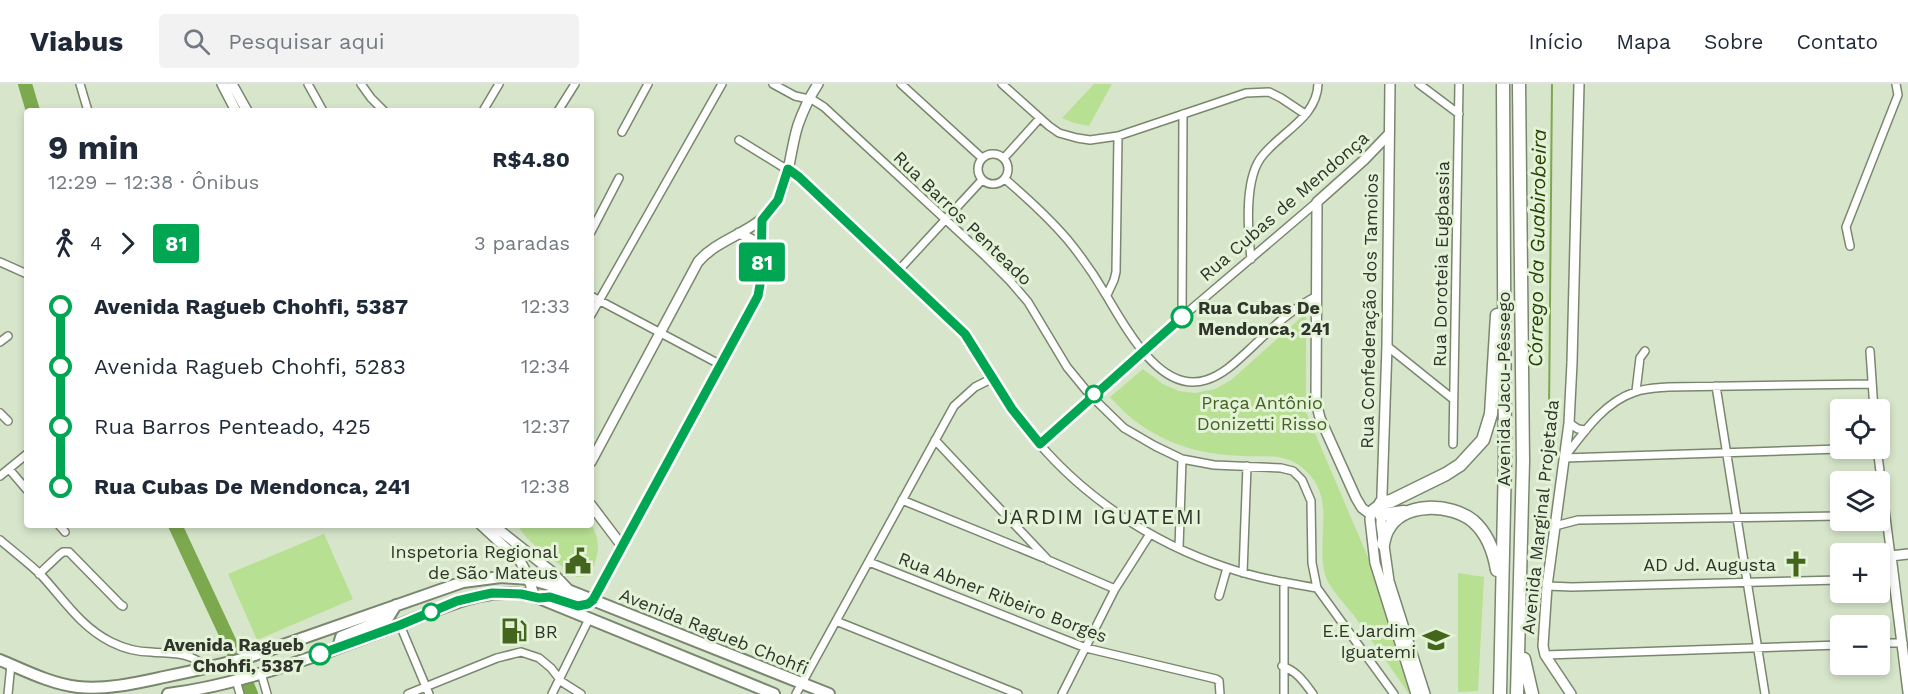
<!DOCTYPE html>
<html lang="pt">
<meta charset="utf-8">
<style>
:root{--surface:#fff;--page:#f2f2f3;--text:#1f2937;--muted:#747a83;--line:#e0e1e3}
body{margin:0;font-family:"Work Sans",sans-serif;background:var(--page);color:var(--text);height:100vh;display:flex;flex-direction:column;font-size:22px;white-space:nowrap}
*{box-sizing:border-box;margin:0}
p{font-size:20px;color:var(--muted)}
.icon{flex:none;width:33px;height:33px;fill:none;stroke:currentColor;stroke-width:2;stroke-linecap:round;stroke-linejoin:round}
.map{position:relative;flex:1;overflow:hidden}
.drawer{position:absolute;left:24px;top:24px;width:570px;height:420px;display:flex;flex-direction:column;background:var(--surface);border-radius:6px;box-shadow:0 3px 9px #0003}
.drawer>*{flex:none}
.badge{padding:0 12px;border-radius:4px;font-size:21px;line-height:39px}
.controls{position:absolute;left:1830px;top:315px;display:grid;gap:12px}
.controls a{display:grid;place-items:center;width:60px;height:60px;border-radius:6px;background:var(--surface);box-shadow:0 3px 9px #0003;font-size:30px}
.map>.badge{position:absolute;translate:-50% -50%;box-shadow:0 0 0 3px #fff}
.legs{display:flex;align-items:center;gap:9px;height:66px;padding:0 24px;font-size:20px}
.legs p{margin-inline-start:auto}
.headline{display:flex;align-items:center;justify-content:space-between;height:102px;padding:0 24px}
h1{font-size:33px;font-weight:700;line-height:45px}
ul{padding:0 24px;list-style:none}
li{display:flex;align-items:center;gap:21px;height:60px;font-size:22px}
li i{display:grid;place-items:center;width:9px;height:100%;margin:0 8px;background:currentColor}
li i::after{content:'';width:15px;height:15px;margin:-8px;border:4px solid;border-radius:50%;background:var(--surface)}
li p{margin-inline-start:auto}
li:first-child i{background:linear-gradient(#0000 50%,currentColor 0)}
li:last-child i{background:linear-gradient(currentColor 50%,#0000 0)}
header{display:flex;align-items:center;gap:36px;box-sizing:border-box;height:84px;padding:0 30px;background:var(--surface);border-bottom:2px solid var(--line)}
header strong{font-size:28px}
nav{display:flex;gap:33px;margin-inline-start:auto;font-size:21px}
.search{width:420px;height:54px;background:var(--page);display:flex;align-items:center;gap:15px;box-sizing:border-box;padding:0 21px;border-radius:6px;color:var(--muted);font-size:22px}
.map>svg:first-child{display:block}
.green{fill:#b8e093}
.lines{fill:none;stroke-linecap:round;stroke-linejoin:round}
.stream{stroke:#7ca84e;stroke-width:2}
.river{stroke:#7ca84e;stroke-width:14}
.street-casing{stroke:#7a876f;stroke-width:10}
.secondary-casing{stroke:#7a876f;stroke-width:12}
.primary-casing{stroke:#7a876f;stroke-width:14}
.highway-casing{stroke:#7a876f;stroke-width:15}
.street{stroke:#fff;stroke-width:7}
.secondary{stroke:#fff;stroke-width:9}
.primary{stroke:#fff;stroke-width:10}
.highway{stroke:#fff;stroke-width:12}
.line-1-casing{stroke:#fff;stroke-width:14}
.line-1{stroke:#00a651;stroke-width:9}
.stop-1-dot{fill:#fff;stroke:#00a651;stroke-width:3}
.labels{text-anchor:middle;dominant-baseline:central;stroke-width:6;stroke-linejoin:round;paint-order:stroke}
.street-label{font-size:18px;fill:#2f352b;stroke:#e4f3d8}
.stop-label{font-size:18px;font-weight:bold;fill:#2f352b;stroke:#e4f3d8;text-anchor:start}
.park-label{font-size:18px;fill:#446224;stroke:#e4f3d8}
.poi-label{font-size:18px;fill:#2f352b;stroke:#e4f3d8;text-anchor:end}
.water-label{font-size:20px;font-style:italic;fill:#264100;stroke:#e4f3d8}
.quarter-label{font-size:21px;letter-spacing:1.5px;fill:#2f352b;stroke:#e4f3d8}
</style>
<header>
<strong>Viabus</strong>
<div class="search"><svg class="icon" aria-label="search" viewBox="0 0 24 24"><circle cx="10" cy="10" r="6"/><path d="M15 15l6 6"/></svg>Pesquisar aqui</div>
<nav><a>Início</a><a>Mapa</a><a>Sobre</a><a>Contato</a></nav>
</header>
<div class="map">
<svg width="1908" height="610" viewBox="0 0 1908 610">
<rect width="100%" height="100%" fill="#d7e6cb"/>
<path class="green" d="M1094,0h18l-23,42 -15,-3 -12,-5z
M1304,231l2,1v96l70,164 36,118h-3c-18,-26 -36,-52 -55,-78 -8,-11 -25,-28 -29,-41 -10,-40 14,-80 -25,-109 -17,-13 -37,-9 -57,-10 -52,-1 -99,-19 -133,-59l33,-28 20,15 16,7 16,2 20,-4 16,-9z
M591,440c11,18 8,35 -3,52l-11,1c-12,-9 -57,-38 -58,-52z
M324,450l29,65 -96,41 -29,-66z
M1458,489l26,4 -6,114 -20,1z"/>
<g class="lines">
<path class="stream" d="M1549,329l3,-329"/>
<path class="river" d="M25,0l8,27
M175,441l55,118 21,51"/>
<g class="street-casing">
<path id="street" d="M80,0l8,27
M308,0l15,27
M361,0l10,14 13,13
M773,0l22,12 18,4 11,7 161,149 25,25 18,21 39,65 23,28 34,33 31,18 27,13 32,6 67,3 12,3 9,9 9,21 1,62 5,25 77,106
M901,0l81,74
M1002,0l47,42 10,7 18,5 13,2 28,-4 128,-43 23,-1 12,6 24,16
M1419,0l40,30
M483,27l16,-27
M558,27l17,-27
M622,48l26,-48
M739,56l60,37 147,138c6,7 13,13 19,20 11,13 18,28 27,42 11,18 23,36 36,53 50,64 123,113 200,138 29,10 59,15 89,20
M978 85a15 15 0 1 1 30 0a15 15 0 1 1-30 0Z
M1004,74l36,-40
M1005,95c21,18 44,39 62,60 14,17 28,37 39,56 19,31 54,100 100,85 17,-5 31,-19 44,-31 21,-20 41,-40 67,-53
M591,148l28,-54
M1850,162l-4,-19 52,-132 -2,-11
M1251,175c-3,-28 -7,-76 9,-100 18,-26 57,-40 58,-75
M0,178l27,12
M898,187l84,-91
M1107,211l7,-15 2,-8 2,-136
M591,212l130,69
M591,231l131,-231
M1182,233l1,-203
M0,258l8,-6
M1387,262l66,53
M1870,267l4,59
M1716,302l49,308
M1636,307l4,-33 5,-7
M0,329l8,8
M1569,339l9,6 8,1
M935,356l113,120 67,29
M1040,360l142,-127 135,-115
M1453,360l6,-360
M1877,364l14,108
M1564,374c19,-25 40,-56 71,-66 10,-4 22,-4 33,-5l203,-3
M1564,374l306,-10
M9,385l18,21
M0,392l27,-22
M902,416l142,58
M59,441l6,7
M1555,442l23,-6 262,-4
M0,456c14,12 29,23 42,36 22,24 39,51 69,66 12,6 26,10 40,10 20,2 40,-1 55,16
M1179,464l3,-89
M869,478l217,86 130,31 3,2 1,13
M1243,489l4,-107
M39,490l20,-19 4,-3h6l52,53 2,1
M1880,495h14
M1547,502l25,1 268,-7
M1219,512l8,-28
M836,537l182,73
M400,541l29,69
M1880,559h23
M1545,571l295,-10
M1282,582c15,5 22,16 31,28
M261,589l6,21
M236,596l4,14
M8,610l3,-30
M408,610l89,-36 24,-6 18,6 12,10 11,14 19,12
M552,610l37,-75
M796,610l158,-288 21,-19 18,-9
M1062,610l53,-105 35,-55
M1284,610v-112"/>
</g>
<g class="secondary-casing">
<path id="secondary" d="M222,0l14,27
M232,0l15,27
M1390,0l-3,262 -6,178 8,57 36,113
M739,149l23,12
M591,378l107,-200c22,-26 62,-30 79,-61 13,-23 13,-51 21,-76 5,-14 12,-29 20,-41
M1381,419l-9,7 -2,9 5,44 41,131
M591,421l31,41
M1370,430l-8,-6 -6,-10 -36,-80 -4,-16 1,-200 47,-42 24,-25
M481,441l39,36 5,9 10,27
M493,441l58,46 19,20
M1908,470l-17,2 17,136
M593,516l165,-304 3,-17v-59
M1571,610l-26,-39 -2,-9 4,-60 22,-163 3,-60 7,-279"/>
</g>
<g class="primary-casing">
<path id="primary" d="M557,515l26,7 10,-6
M338,564l3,-11 47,-19 8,-13
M0,576c24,10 51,24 78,27 29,3 58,-4 86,-10 29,-6 57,-12 85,-20l214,-75 38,-5 28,2 41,12 259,103
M168,610c55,-7 110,-25 162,-43 23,-9 46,-17 69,-26 45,-17 90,-43 140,-27l235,96"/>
</g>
<g class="highway-casing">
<path id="highway" d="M1381,419l10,-2 55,-27 14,-9 23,-25 8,-26 6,-99
M1381,431l23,-3
M1383,460c1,-4 2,-9 4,-13 15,-30 64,-28 86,-10 15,13 21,31 24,49
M1524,575l8,35
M1500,610l5,-235 -2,-375
M1517,610l6,-233 -4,-377"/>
</g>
<use href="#street" class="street"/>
<use href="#secondary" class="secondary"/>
<use href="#primary" class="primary"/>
<use href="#highway" class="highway"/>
</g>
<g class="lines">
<g class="line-1-casing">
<path id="line-1" d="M320,570l80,-29 57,-24 21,-5 14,-3 29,1 18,4 11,-1 28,9 10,-2 5,-4 165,-304 3,-17 1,-59 16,-20 10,-31 11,8 166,157 47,75 28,35 142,-127"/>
</g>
<use href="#line-1" class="line-1"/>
</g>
<defs>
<g id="civic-bare" transform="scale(2.07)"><path d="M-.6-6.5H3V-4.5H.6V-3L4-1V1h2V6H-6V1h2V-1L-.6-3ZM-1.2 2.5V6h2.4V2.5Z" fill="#43651c" stroke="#e4f3d8" stroke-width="2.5" paint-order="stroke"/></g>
<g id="church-bare" transform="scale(2.07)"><path d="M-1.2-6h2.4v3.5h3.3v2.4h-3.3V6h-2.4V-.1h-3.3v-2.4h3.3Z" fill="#43651c" stroke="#e4f3d8" stroke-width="2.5" paint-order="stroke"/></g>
<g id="fuel-bare" transform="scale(2.07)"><path d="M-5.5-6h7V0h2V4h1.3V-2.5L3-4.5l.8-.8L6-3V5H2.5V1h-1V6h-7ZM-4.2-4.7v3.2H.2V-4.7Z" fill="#43651c" stroke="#e4f3d8" stroke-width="2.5" paint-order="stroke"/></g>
<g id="school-bare" transform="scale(2.07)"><path d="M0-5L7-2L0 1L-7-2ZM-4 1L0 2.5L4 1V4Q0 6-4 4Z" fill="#43651c" stroke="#e4f3d8" stroke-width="2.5" paint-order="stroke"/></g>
</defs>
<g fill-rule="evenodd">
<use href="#civic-bare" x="578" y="477"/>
<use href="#church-bare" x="1796" y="480"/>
<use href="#fuel-bare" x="514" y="547"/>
<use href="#school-bare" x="1436" y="556"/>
</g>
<g class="stop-1-dot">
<circle cx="1182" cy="233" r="10"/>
<circle cx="1094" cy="310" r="8"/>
<circle cx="431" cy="528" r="8"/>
<circle cx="320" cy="570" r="10"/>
</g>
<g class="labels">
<g class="street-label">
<text transform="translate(1284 122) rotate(-41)">Rua Cubas de Mendonça</text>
<text transform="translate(963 134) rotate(44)">Rua Barros Penteado</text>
<text transform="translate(1441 180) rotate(-89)">Rua Doroteia Eugbassia</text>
<text transform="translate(1369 227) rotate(-89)">Rua Confederação dos Tamoios</text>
<text transform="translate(1503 305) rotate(-90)">Avenida Jacu-Pêssego</text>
<text transform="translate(1540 433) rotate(-84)">Avenida Marginal Projetada</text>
<text transform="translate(1003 513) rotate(21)">Rua Abner Ribeiro Borges</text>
<text transform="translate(714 547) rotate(22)">Avenida Ragueb Chohfi</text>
</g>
<g class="stop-label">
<text x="1198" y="223">Rua Cubas De<tspan x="1198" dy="21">Mendonca, 241</tspan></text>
<text x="304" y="560" text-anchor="end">Avenida Ragueb<tspan x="304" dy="21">Chohfi, 5387</tspan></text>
</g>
<g class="park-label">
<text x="1262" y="318">Praça Antônio<tspan x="1262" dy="21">Donizetti Risso</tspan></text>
</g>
<g class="poi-label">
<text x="558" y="467">Inspetoria Regional<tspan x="558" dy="21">de São Mateus</tspan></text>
<text x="1776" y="480">AD Jd. Augusta</text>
<text x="1416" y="546">E.E Jardim<tspan x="1416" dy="21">Iguatemi</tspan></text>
<text x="534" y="547" text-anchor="start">BR</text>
</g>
<g class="water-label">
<text transform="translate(1537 164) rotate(-89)">Córrego da Guabirobeira</text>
</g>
<g class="quarter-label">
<text x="1100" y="432">JARDIM IGUATEMI</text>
</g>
</g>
</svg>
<div class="controls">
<a><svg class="icon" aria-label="locate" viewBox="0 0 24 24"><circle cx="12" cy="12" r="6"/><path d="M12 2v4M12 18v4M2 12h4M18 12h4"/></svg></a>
<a><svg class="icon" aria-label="layers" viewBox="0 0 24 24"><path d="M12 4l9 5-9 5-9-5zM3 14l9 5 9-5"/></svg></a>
<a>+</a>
<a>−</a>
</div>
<b class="badge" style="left:762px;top:178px;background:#00a651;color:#fff">81</b>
<section class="drawer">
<div class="headline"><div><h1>9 min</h1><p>12:29 – 12:38 · Ônibus</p></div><b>R$4.80</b></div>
<div class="legs"><svg class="icon" aria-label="walk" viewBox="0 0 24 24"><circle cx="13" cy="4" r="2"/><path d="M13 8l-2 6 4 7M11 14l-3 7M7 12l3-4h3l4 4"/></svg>4<svg class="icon" aria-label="forward" viewBox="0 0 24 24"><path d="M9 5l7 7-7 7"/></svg><b class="badge" style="background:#00a651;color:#fff">81</b><p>3 paradas</p></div>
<ul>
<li><i style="color:#00a651"></i><b>Avenida Ragueb Chohfi, 5387</b><p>12:33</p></li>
<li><i style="color:#00a651"></i><span>Avenida Ragueb Chohfi, 5283</span><p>12:34</p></li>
<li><i style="color:#00a651"></i><span>Rua Barros Penteado, 425</span><p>12:37</p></li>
<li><i style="color:#00a651"></i><b>Rua Cubas De Mendonca, 241</b><p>12:38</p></li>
</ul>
</section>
</div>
